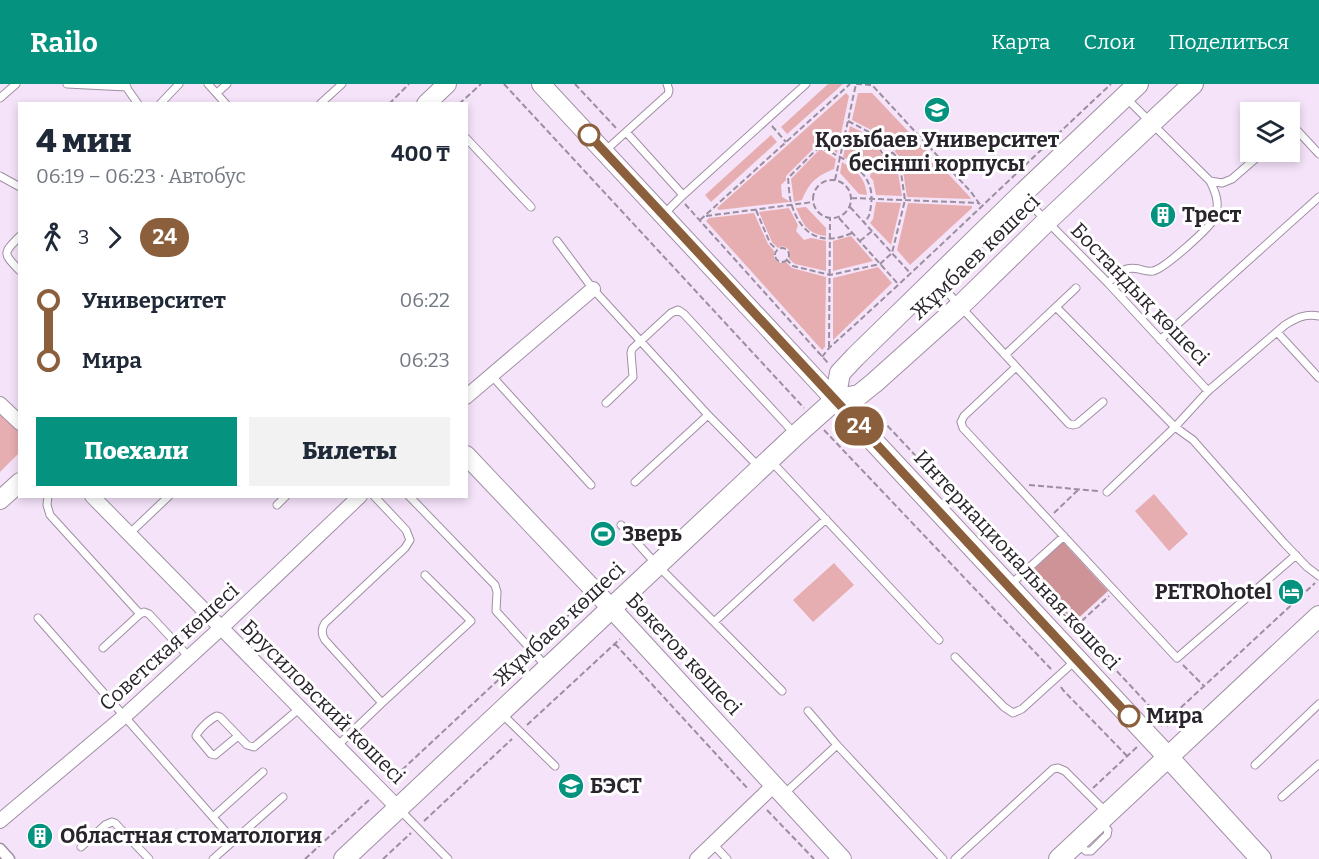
<!DOCTYPE html>
<html lang="ru">
<meta charset="utf-8">
<style>
:root{--surface:#fff;--page:#f2f2f3;--text:#1f2937;--muted:#747a83;--accent:#05937f}
body{margin:0;font-family:Bitter,serif;background:var(--page);color:var(--text);height:100vh;display:flex;flex-direction:column;font-size:22px;white-space:nowrap}
*{box-sizing:border-box;margin:0}
p{font-size:20px;color:var(--muted)}
.icon{flex:none;width:33px;height:33px;fill:none;stroke:currentColor;stroke-width:2;stroke-linecap:round;stroke-linejoin:round}
.map{position:relative;flex:1;overflow:hidden}
.drawer{position:absolute;left:18px;top:18px;width:450px;height:396px;display:flex;flex-direction:column;background:var(--surface);border-radius:0px;box-shadow:0 3px 9px #0003}
.drawer>*{flex:none}
.badge{padding:0 12px;border-radius:20px;font-size:21px;line-height:39px}
.controls{position:absolute;left:1240px;top:18px;display:grid;gap:12px}
.controls a{display:grid;place-items:center;width:60px;height:60px;border-radius:0px;background:var(--surface);box-shadow:0 3px 9px #0003;font-size:30px}
.map>.badge{position:absolute;translate:-50% -50%;box-shadow:0 0 0 3px #fff}
.legs{display:flex;align-items:center;gap:9px;height:66px;padding:0 18px;font-size:20px}
.legs p{margin-inline-start:auto}
.headline{display:flex;align-items:center;justify-content:space-between;height:102px;padding:0 18px}
h1{font-size:33px;font-weight:800;line-height:45px}
.button{display:flex;gap:12px;margin-top:auto;padding:12px 18px}
.button a{flex:1;height:69px;border-radius:0px;background:var(--accent);color:#fff;font-size:24px;font-weight:800;line-height:69px;text-align:center}
.button a+a{background:var(--page);color:var(--text)}
ul{padding:0 18px;list-style:none}
li{display:flex;align-items:center;gap:21px;height:60px;font-size:22px}
li i{display:grid;place-items:center;width:9px;height:100%;margin:0 8px;background:currentColor}
li i::after{content:'';width:15px;height:15px;margin:-8px;border:4px solid;border-radius:50%;background:var(--surface)}
li p{margin-inline-start:auto}
li:first-child i{background:linear-gradient(#0000 50%,currentColor 0)}
li:last-child i{background:linear-gradient(currentColor 50%,#0000 0)}
header{display:flex;align-items:center;gap:36px;box-sizing:border-box;height:84px;padding:0 30px;background:var(--accent);color:#fff}
header strong{font-size:28px}
nav{display:flex;gap:33px;margin-inline-start:auto;font-size:21px}
.map>svg:first-child{display:block}
.green{fill:#e7aeb1}
.forest{fill:#cd9397}
.lines{fill:none;stroke-linecap:round;stroke-linejoin:round}
.service-casing{stroke:#a08fa4;stroke-width:9}
.pedestrian-casing{stroke:#a08fa4;stroke-width:13}
.minor-casing{stroke:#a08fa4;stroke-width:16}
.tertiary-casing{stroke:#a08fa4;stroke-width:20}
.secondary-casing{stroke:#a08fa4;stroke-width:22}
.path{stroke:#9b8e9e;stroke-width:2;stroke-dasharray:6 3;stroke-linecap:butt}
.service{stroke:#fff;stroke-width:7}
.pedestrian{stroke:#fff;stroke-width:10}
.minor{stroke:#fff;stroke-width:14}
.tertiary{stroke:#fff;stroke-width:18}
.secondary{stroke:#fff;stroke-width:20}
.line-1-casing{stroke:#fff;stroke-width:14}
.line-1{stroke:#8b5e3c;stroke-width:9}
.stop-1-dot{fill:#fff;stroke:#8b5e3c;stroke-width:3}
.labels{text-anchor:middle;dominant-baseline:central;stroke-width:6;stroke-linejoin:round;paint-order:stroke}
.poi-label{font-size:21px;font-weight:bold;fill:#2a242c;stroke:#fff;text-anchor:start}
.street-label{font-size:21px;fill:#2a242c;stroke:#fff}
.stop-label{font-size:21px;font-weight:bold;fill:#2a242c;stroke:#fff;text-anchor:start}
</style>
<header>
<strong>Railo</strong>
<nav><a>Карта</a><a>Слои</a><a>Поделиться</a></nav>
</header>
<div class="map">
<svg width="1319" height="775" viewBox="0 0 1319 775">
<rect width="100%" height="100%" fill="#f5e3fa"/>
<path class="green" d="M828,0h15l-56,50 -6,-7z
M846,9l3,3 -12,57 -2,-1 -1,-6 -8,-4 -4,3 -3,-2 -33,33v4l-5,5 1,12 7,4v1l-70,8 -2,-2z
M858,9h14l98,104 1,2 -64,-2 -6,-39 -6,-6 1,-4 -2,-6 -6,-3 -4,1 -7,-7 -25,-13z
M850,42l26,13 4,4 -2,5 3,6 6,3 5,-1 4,4 6,36 -26,-1 -3,-15 -3,-3 1,-7 -8,-7 -6,2 -14,-8z
M771,51l6,7 -66,60 -6,-7z
M820,65l16,10 -2,10c-18,7 -25,14 -32,31l-8,2 -3,-23z
M842,78c15,9 23,15 25,33l-8,-1 -19,-21z
M876,118l25,1 -10,42 -21,-22 3,-4z
M908,119l64,3v2l-62,57 -13,-15z
M806,123l20,21v8c-20,-3 -22,-11 -30,-28z
M789,124l9,17 -2,6 8,9 7,-2 15,3v30l-31,-7 -6,-5 1,-6c-2,-6 -6,-8 -12,-5l-6,-6 -13,-30z
M754,129l14,31 6,7v7c2,4 7,6 12,4l6,6 34,9 -1,70 -3,3 -116,-129 3,-3z
M851,152l22,25 -40,10v-30z
M878,183l14,16 -59,57v-62z
M0,328l20,19 -1,22 -19,19z
M1154,410l34,40 -19,17 -34,-40z
M834,479l20,22 -41,37 -20,-22z"/>
<path class="forest" d="M1063,458l45,49 -34,31 -44,-49z"/>
<g class="lines">
<g class="service-casing">
<path id="service" d="M67,0l60,3
M124,0l14,20
M208,0l18,20
M217,9l10,-9
M0,14l16,-14
M160,20l19,-20
M320,20l22,-20
M1290,43l5,1 24,26
M627,49l56,62
M466,54l65,69
M606,66l62,-56 1,-4 -2,-6
M0,92l20,11
M1210,97l12,2 10,-4 31,-27
M1023,113l85,86 100,108
M664,130l16,-16 126,-114
M20,152c-18,18 -17,17 0,35
M557,157l36,48 115,126 50,51
M937,197l132,143 4,1 4,-1 26,-22
M1108,199c11,-10 15,-17 31,-14 4,1 10,3 14,2 11,-2 58,-44 62,-54 5,-13 1,-24 -5,-36l-85,-84
M1056,223l119,120 18,13 91,103 23,24 12,9
M1277,248l42,46
M1160,256l159,-143
M1005,271l71,-67
M1016,283l-52,49 -3,6 2,6 214,230 119,-103
M491,291l100,110
M606,319l27,-26 -2,-24 1,-4 39,-36 7,-3 6,4 110,119
M771,377l168,179
M635,398l73,-67
M1107,408l68,-65 33,-36 77,-66c11,-7 21,-12 34,-9
M48,412l-1,9 3,10 90,99 4,-2 5,2 40,43
M409,412l86,89 2,7 -1,19 50,55
M277,421l9,-9
M621,441l36,40 57,57 112,-103
M129,450l40,-38
M1010,501l54,-49
M38,534l195,222
M714,538l68,69
M103,564l37,-34
M955,573l49,50 9,6 9,-4 54,-49
M382,619l89,-82 -46,-46
M808,627l29,34
M502,630l53,52
M238,652l-23,19 -4,-1 -15,-18c3,-7 14,-17 21,-20l3,1 27,28 7,2 46,-39
M338,661l44,-42 -57,-63c-4,-6 -4,-11 0,-17l80,-75 5,-8 -4,-10 -32,-34
M1255,681l64,-61
M784,710l53,-49 106,114
M1282,713l37,-33
M400,726l48,49
M213,733l50,-45
M713,760l14,15
M1078,760l8,7h5l16,-16 1,-5 -8,-9
M81,763l24,-22 7,-3 3,1 34,36
M213,775l70,-62
M955,775l98,-90 5,-1 7,3 40,40"/>
</g>
<g class="pedestrian-casing">
<path id="pedestrian" d="M0,765l9,10"/>
</g>
<g class="minor-casing">
<path id="minor" d="M466,313l127,-108
M0,320l20,19
M92,412l306,312
M0,737l128,-108 93,-85 139,-132
M697,775l77,-74"/>
</g>
<g class="tertiary-casing">
<path id="tertiary" d="M541,0l294,316
M426,20l21,-20
M466,371l145,153 231,251
M0,416l20,-18"/>
</g>
<g class="secondary-casing">
<path id="secondary" d="M835,316l333,357 93,102
M835,316l5,-27 15,-16 166,-162 117,-111
M344,775l452,-424 39,-35 24,-5 15,-12 87,-78 86,-84 146,-137
M1059,775l260,-243"/>
</g>
<path class="path" d="M504,0l300,324
M575,0l42,45
M856,0l16,1 99,107 10,14
M389,20l20,-20
M459,20l22,-20
M848,37l27,14 8,8
M772,42l14,16
M880 64a7 7 0 1 1 14 0a7 7 0 1 1-14 0Z
M835,96l21,-96
M813 115a19 19 0 1 1 38 0a19 19 0 1 1-38 0Z
M851,114l128,5
M685,120l143,159
M850,123l61,67
M756,126l14,33 7,7
M706,132l107,-14
M839,134l60,67
M700,136l150,-136
M852,149c-29,13 -50,3 -60,-27 -3,-8 -3,-19 -4,-28l31,-31c26,12 57,24 52,58 -1,8 -1,12 -7,17
M860,157l12,-10
M775 171a7 7 0 1 1 14 0a7 7 0 1 1-14 0Z
M786,175l7,7 37,9 50,-11 12,-11 13,-53 -6,-41 -7,-7
M829,263l1,-129
M822,273l7,-9c96,-86 188,-176 282,-264
M869,322l150,160
M824,346l227,239
M1029,401l69,6
M1054,429l24,-23
M1031,495l137,147
M633,523l10,11 -1,1
M1075,543l34,-31
M538,559l47,-43
M615,560l134,146
M1183,581l21,21
M1061,603l2,3 64,66
M527,641l93,-86
M1161,642l154,-143
M389,698l136,-127
M1093,704l44,-41
M767,726l47,49
M424,737l88,-82
M305,775l66,-61
M383,775l28,-26"/>
<use href="#service" class="service"/>
<use href="#pedestrian" class="pedestrian"/>
<use href="#minor" class="minor"/>
<use href="#tertiary" class="tertiary"/>
<use href="#secondary" class="secondary"/>
</g>
<g class="lines">
<g class="line-1-casing">
<path id="line-1" d="M589,51l540,581"/>
</g>
<use href="#line-1" class="line-1"/>
</g>
<defs>
<g id="university-disc" transform="scale(1.35)"><circle r="9.5" fill="#05937f" stroke="#fff"/><path d="M0-5L7-2L0 1L-7-2ZM-4 1L0 2.5L4 1V4Q0 6-4 4Z" fill="#fff"/></g>
<g id="building-disc" transform="scale(1.35)"><circle r="9.5" fill="#05937f" stroke="#fff"/><path d="M-4-6H4V6H1V3H-1V6H-4ZM-2.5-4.3h1.7v1.8h-1.7ZM.8-4.3h1.7v1.8H.8ZM-2.5-1h1.7V.8h-1.7ZM.8-1h1.7V.8H.8Z" fill="#fff"/></g>
<g id="stadium-disc" transform="scale(1.35)"><circle r="9.5" fill="#05937f" stroke="#fff"/><path d="M0-5a6.5 5 0 1 0 0 10a6.5 5 0 1 0 0-10ZM-3.5-1.8h7v3.6h-7Z" fill="#fff"/></g>
<g id="hotel-disc" transform="scale(1.35)"><circle r="9.5" fill="#05937f" stroke="#fff"/><path d="M-6-4.5h1.5V1H6V5H4.5V3h-9V5H-6ZM-4 0a1.8 1.8 0 1 1 3.6 0ZM.5 0V-2.5h3Q6-2.5 6 0Z" fill="#fff"/></g>
<g id="school-disc" transform="scale(1.35)"><circle r="9.5" fill="#05937f" stroke="#fff"/><path d="M0-5L7-2L0 1L-7-2ZM-4 1L0 2.5L4 1V4Q0 6-4 4Z" fill="#fff"/></g>
</defs>
<g fill-rule="evenodd">
<use href="#university-disc" x="937" y="26"/>
<use href="#building-disc" x="1163" y="131"/>
<use href="#stadium-disc" x="603" y="450"/>
<use href="#hotel-disc" x="1291" y="508"/>
<use href="#school-disc" x="571" y="702"/>
<use href="#building-disc" x="40" y="752"/>
</g>
<g class="stop-1-dot">
<circle cx="589" cy="51" r="10"/>
<circle cx="1129" cy="632" r="10"/>
</g>
<g class="labels">
<g class="poi-label">
<text x="937" y="56" text-anchor="middle">Қозыбаев Университет<tspan x="937" dy="24">бесінші корпусы</tspan></text>
<text x="1182" y="131">Трест</text>
<text x="622" y="450">Зверь</text>
<text x="1272" y="508" text-anchor="end">PETROhotel</text>
<text x="590" y="702">БЭСТ</text>
<text x="60" y="752">Областная стоматология</text>
</g>
<g class="street-label">
<text transform="translate(975 173) rotate(-44)">Жұмбаев көшесі</text>
<text transform="translate(1140 210) rotate(46)">Бостандық көшесі</text>
<text transform="translate(1017 476) rotate(47)">Интернациональная көшесі</text>
<text transform="translate(559 540) rotate(-43)">Жұмбаев көшесі</text>
<text transform="translate(169 563) rotate(-42)">Советская көшесі</text>
<text transform="translate(684 570) rotate(47)">Бөкетов көшесі</text>
<text transform="translate(323 618) rotate(45)">Брусиловский көшесі</text>
</g>
<g class="stop-label">
<text x="1146" y="632">Мира</text>
</g>
</g>
</svg>
<div class="controls">
<a><svg class="icon" aria-label="layers" viewBox="0 0 24 24"><path d="M12 4l9 5-9 5-9-5zM3 14l9 5 9-5"/></svg></a>
</div>
<b class="badge" style="left:859px;top:342px;background:#8b5e3c;color:#fff">24</b>
<section class="drawer">
<div class="headline"><div><h1>4 мин</h1><p>06:19 – 06:23 · Автобус</p></div><b>400 ₸</b></div>
<div class="legs"><svg class="icon" aria-label="walk" viewBox="0 0 24 24"><circle cx="13" cy="4" r="2"/><path d="M13 8l-2 6 4 7M11 14l-3 7M7 12l3-4h3l4 4"/></svg>3<svg class="icon" aria-label="forward" viewBox="0 0 24 24"><path d="M9 5l7 7-7 7"/></svg><b class="badge" style="background:#8b5e3c;color:#fff">24</b></div>
<ul>
<li><i style="color:#8b5e3c"></i><b>Университет</b><p>06:22</p></li>
<li><i style="color:#8b5e3c"></i><b>Мира</b><p>06:23</p></li>
</ul>
<div class="button"><a>Поехали</a><a>Билеты</a></div>
</section>
</div>
